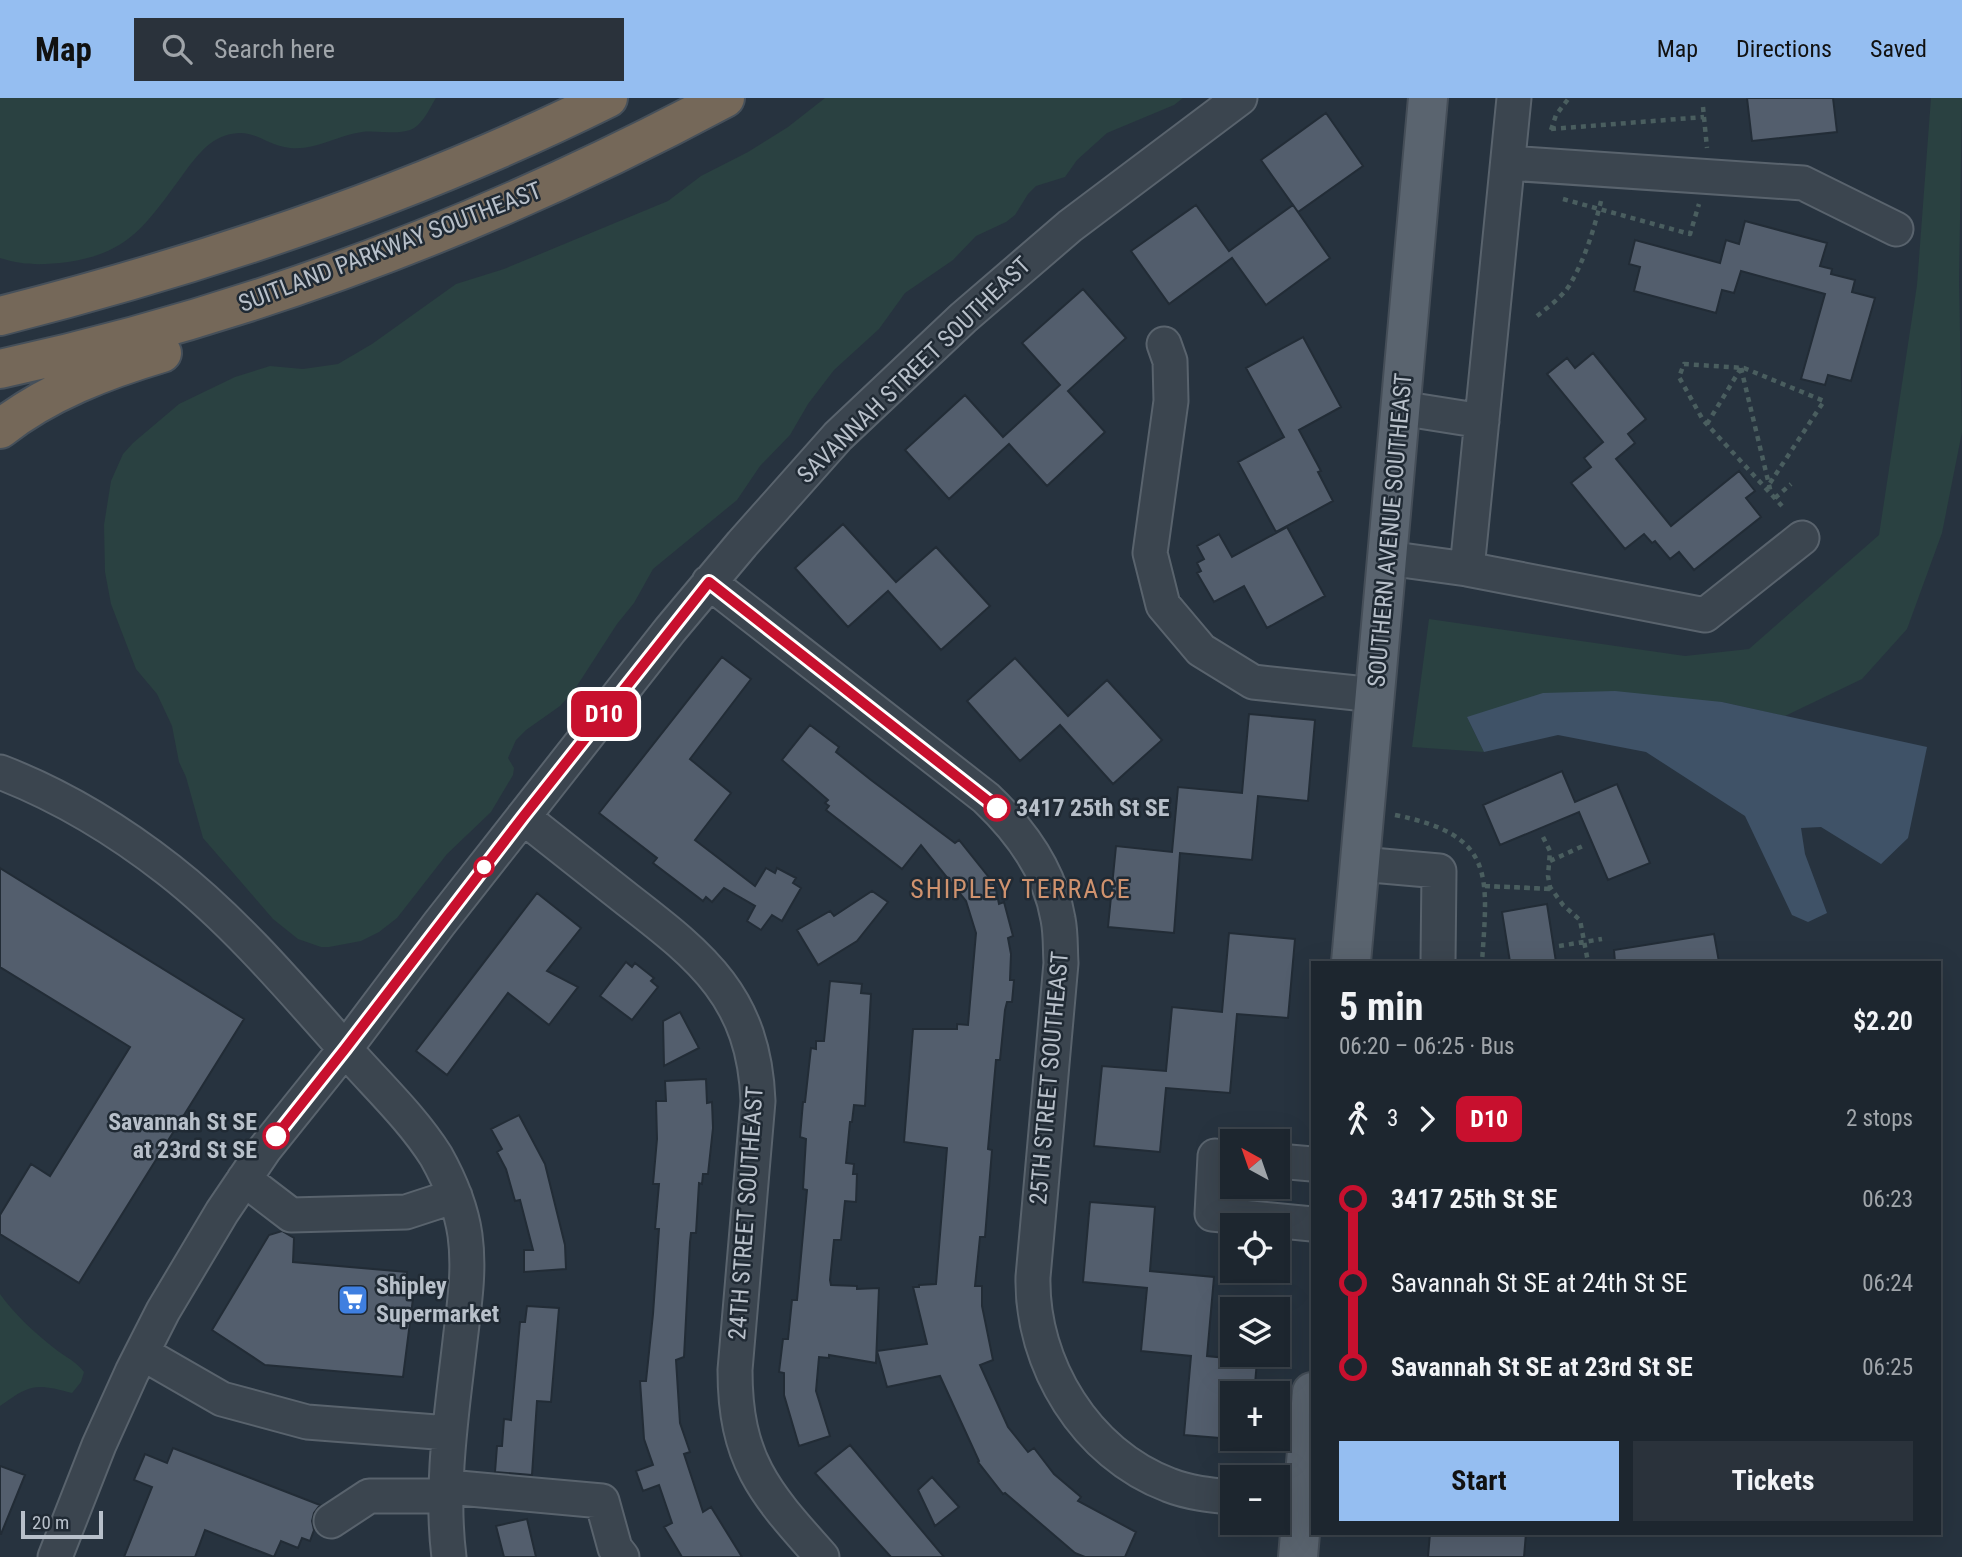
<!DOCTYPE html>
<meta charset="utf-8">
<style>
:root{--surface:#1d262f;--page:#2a323b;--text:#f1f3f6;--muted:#a0a5aa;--line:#3b434b;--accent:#95bef1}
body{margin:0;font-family:"Roboto Condensed",sans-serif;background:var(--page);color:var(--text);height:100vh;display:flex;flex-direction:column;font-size:26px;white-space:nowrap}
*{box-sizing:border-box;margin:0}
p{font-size:23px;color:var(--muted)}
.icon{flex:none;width:38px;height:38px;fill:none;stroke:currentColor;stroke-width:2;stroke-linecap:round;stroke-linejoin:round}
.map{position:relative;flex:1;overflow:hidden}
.panel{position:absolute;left:1311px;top:863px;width:630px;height:574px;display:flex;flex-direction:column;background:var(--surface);border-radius:0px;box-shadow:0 7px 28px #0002,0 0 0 2px var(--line)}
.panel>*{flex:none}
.badge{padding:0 14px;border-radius:10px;font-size:24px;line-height:46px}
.needle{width:46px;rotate:320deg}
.controls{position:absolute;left:1220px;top:1031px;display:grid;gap:14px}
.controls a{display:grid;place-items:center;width:70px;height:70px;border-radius:0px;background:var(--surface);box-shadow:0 7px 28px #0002,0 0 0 2px var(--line);font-size:35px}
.scale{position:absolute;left:21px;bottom:18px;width:82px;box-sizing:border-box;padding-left:7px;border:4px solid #b8c0ca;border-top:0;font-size:19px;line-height:24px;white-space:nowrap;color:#b8c0ca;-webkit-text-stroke:5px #202a34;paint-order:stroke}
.map>.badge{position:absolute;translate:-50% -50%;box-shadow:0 0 0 4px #fff}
.legs{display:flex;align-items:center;gap:10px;height:77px;padding:0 28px;font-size:23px}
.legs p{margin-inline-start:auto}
.summary{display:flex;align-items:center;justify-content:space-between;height:119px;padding:0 28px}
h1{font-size:38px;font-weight:700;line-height:52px}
.cta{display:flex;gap:14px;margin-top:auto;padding:14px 28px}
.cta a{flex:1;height:80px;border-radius:0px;background:var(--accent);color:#111;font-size:28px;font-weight:700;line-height:80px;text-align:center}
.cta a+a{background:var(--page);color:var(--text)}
ul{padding:0 28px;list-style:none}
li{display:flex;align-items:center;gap:24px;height:84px;font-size:26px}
li i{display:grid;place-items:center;width:10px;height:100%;margin:0 9px;background:currentColor}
li i::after{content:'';width:18px;height:18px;margin:-9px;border:5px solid;border-radius:50%;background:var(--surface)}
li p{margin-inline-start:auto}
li:first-child i{background:linear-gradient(#0000 50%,currentColor 0)}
li:last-child i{background:linear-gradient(currentColor 50%,#0000 0)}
header{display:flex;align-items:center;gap:42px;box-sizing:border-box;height:98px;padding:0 35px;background:var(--accent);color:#111}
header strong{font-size:33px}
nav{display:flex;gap:38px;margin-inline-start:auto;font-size:24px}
.search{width:490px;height:63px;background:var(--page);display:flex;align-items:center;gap:18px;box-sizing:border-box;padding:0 24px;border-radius:0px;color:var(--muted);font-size:26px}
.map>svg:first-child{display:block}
.green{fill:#2a4141}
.water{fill:#3f5267}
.building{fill:#535e6d;stroke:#222c36;stroke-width:2}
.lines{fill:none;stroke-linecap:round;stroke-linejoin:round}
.minor-casing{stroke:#59636d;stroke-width:37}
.major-casing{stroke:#454e58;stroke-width:42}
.highway-casing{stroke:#46505a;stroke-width:42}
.path{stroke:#4a5e5f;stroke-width:4.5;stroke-dasharray:5 5;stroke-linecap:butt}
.minor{stroke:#3b454f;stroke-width:33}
.major{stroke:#5a646f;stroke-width:38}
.highway{stroke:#756859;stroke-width:38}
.line-1-casing{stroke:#fff;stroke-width:16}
.line-1{stroke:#c8102e;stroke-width:10}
.stop-1-dot{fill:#fff;stroke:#c8102e;stroke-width:3.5}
.labels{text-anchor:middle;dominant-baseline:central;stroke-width:5;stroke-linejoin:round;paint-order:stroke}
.street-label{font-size:24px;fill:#b8c0ca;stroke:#202a34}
.stop-label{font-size:24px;font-weight:bold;fill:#b8c0ca;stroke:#202a34;text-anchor:start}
.poi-label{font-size:24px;font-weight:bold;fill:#b8c0ca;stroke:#202a34;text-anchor:start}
.neighbourhood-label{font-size:26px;letter-spacing:2px;fill:#cf926e;stroke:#202a34}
</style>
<header>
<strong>Map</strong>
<div class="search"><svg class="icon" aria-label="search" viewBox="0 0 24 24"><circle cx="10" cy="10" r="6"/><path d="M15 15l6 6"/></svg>Search here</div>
<nav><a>Map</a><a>Directions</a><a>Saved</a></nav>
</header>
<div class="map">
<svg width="1962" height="1459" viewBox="0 0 1962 1459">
<rect width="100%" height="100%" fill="#27333f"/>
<path class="green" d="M0,0h436c-7,11 -13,27 -26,32 -14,5 -33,0 -48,2 -24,3 -48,19 -72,16 -27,-3 -36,-22 -66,-12 -20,7 -33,28 -45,44 -34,46 -51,73 -111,82 -26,3 -42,4 -68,-4z
M825,0h358l-9,7 -67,28 -30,27 -12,17 -29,9 -8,8 -13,21 -9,7 -30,14 -23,24 -48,33 -26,36 -45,41 -26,34 -18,31 -30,31 -23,34 -84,69 -19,34 -17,21 -44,68 -13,14 -34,24 -10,10 -8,18 6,10 -1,7 -22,37 -44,42 -50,64 -18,14 -18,9 -32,6h-8l-23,-8 -25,-20 -70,-81 -17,-61 -7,-15 -7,-36 -15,-32 -21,-25 -25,-65 -6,-32 -1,-47 7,-44 12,-27 10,-11 46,-39 56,-27 35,-11 33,3 35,-5 34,-20 84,-60 48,-15 164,-68 33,-25 47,-24 40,-25z
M1931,0h31l-3,183 3,151 -20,101 -35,96 -45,50 -77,37 -63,-14 -255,15 17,35 -72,-5 17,-128 256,37 64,-7 130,-114 38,-250z
M0,1196c15,21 34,38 54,54 11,9 22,13 30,24l-3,10 -9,11c-36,-10 -42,-9 -72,13z"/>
<path class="water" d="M1615,593l107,11 205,45 -19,91 -27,26 -60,-37 -20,1 4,26 22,59 -19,9 -16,-7 -47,-99 -99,-64 -88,-17 -74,17 -17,-35 76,-24z"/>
<path class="building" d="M1747,0h86l4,34 -85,9z
M1326,15l37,53 -65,46 -37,-52z
M1196,107l33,46 64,-46 37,53 -64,47 -34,-47 -63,46 -38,-53z
M1745,123l82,22 -7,23 12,3 -1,5 24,6 -3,12 23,6 -24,83 -23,-6 -3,10 -24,-6 24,-85 -84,-23 -7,22 -12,-3 -6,23 -82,-22 6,-24 -11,-3 6,-24 85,23 6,-23 13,4z
M1083,191l43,49 -58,53 37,41 -58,54 -38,-42 -60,55 -44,-49 60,-55 38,42 57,-52 -38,-42z
M1303,239l38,70 -42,23 22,41 -3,1 15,29 -57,31 -38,-70 46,-25 -38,-69z
M1593,255l53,66 -18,15 7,9 -19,16 55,67 68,-55 16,20 -9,7 15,19 -67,53 -15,-18 -9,7 -15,-18 -3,2 -8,-9 -19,15 -54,-66 20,-16 -7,-9 19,-16 -56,-68 20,-16 8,10z
M843,426l53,58 40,-35 54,59 -49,44 -53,-59 -40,36 -53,-59z
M1287,429l38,69 -58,32 -23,-42 -30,16 -17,-29 4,-2 -4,-8 7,-4 -7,-13 22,-12 13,23z
M722,559l29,22 -61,80 41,34 -36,47 60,46 11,-18 9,5 2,-5 19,10 -3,5 8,5 -19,33 -10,-6 -11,15 -14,-9 8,-15 -31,-18 -12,14 -6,-5 -3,4 -50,-38 4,-5 -58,-45z
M1015,560l53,58 39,-36 55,60 -49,44 -53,-59 -40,36 -53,-60z
M1249,616l66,6 -7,81 -50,-5 -6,64 -72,-7 -6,80 -66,-6 8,-81 56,6 6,-65 64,6z
M810,627l29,22 -3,5 35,28 84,63 4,-3 36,45 4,19 5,-2 9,34 -5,2 3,16 -1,26h4l-2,22h-5l-2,8 -5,50h-4l-8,89 4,1 -7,87h-5l-5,49h7v20l11,54 -13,5 28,62 20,25 6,-4 20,26 27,23 -3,4 58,31 -11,25h-40l-10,-4 -70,-60 -2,1 -25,-32 1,-1 -39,-85 -53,11 -10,-36 50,-7 -14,-57h6v-2l17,-1 11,-136 -43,-6 9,-113h44v-5l11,1 8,-92 -10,-32 -45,-56 -19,24 -76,-59 3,-4 -4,-3 3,-3 -46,-40z
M1562,673l13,31 42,-18 33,79 -42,17 -29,-68 -79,33 -17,-40z
M0,770l244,151 -165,264 -79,-49v-19l31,-51 19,12 80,-129 -130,-80z
M872,793l16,11 -31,39 -39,24 -21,-35 33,-19 4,5z
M537,795l44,35 -34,43 31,16 -29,38 -41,-32 -61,82 -31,-24z
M1547,806l9,58h-46l-8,-50z
M1229,835l66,6 -7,79 -51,-4 -7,79 -64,-5 -6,64 -66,-6 8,-80 64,5 6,-64 50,5z
M1714,836l5,28h-104l-1,-12z
M626,864l6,5 3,-4 19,15 -3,3 7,6 -26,33 -32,-24z
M830,883l32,3 -1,9 10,1 -6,112 -11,-1 -2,17h-2l-4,41 8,1 -1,10h4l-1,28 -11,-1 -4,39h-7l-4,40 1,5 26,1v3l22,-1 -3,75 -47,-8v3l-10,-1 -3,34 14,45 -31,10 -15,-51v-22l-5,-1 4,-33h5l4,-39h5l10,-110 -4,-1 3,-50 -6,-2 3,-35h2l6,-54 5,1v-8h8z
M680,914l19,36 -35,18 -1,-45z
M706,981l1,24 5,-1 1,26 -5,46h-5l-1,10 -3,-1 -3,50h-5l-1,9 -6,115 -8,3 4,63 10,29 -6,2 19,58 8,-5 31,50h-60l-18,-30 8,-4 -13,-38 -16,6 -7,-20 17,-6 -9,-26 -4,-58h6l7,-67 6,-85h-4l4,-45h-6l4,-45 -1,-38h10l-1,-20z
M519,1017l26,49 20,81 1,24 -42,3v-22h9l-13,-50 -5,1 -9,-32 -9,-17 5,-3 -11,-20z
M1090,1104l65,5 -5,64 64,6 -7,79 50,5 -2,23 -11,-1 -1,10h-11v46l-48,-4 7,-79 -50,-5 6,-63 -64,-6z
M282,1133l12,7 -1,24 114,10v11h8l-12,94 -138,-12 -53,-35 57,-95z
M527,1208l32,2 -8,94 -14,-1 -5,74 -37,-3 2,-26h5l2,-27 7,1 9,-98h5z
M850,1347l94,112h-53l-76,-84z
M173,1350l147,57 -6,8 -2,8 2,9 -4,11 -8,-3 -4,10 -17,-7 -7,16 -69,-27 -10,27h-71l28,-70 -18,-7 2,-5 9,-21 22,9z
M0,1368l25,9 -24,59h-1z
M932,1379l27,30 -24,19 -17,-36z
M527,1421l9,38h-32l-8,-31z
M1430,1435h96l-2,24h-96z"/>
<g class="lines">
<g class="minor-casing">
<path id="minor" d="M1508,65l295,20 93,46
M1164,246l6,17 1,40 -21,152 13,52 38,45 52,32 122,13
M1400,310l82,13
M1387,460l80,11 238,46 97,-77
M1467,471l47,-471
M709,484l277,216c35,33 64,73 72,121 3,15 2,29 3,44l-28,314c-2,87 53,177 136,208 20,8 42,10 63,12
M0,674c60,23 119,59 169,98 68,53 128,125 185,189 28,31 60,62 82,97 14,25 25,51 29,79 5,36 -1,71 -5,106 -8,70 -20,146 -11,216
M523,719c35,28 70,55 105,83 75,58 126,98 130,201l-23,269c0,91 30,123 87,187
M1360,766l79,7 -1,91
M1232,1060l-17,-2 -3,58 100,10
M1278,1063l34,3
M244,1081l47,36 115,-3 49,-16
M142,1255l80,46 85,23 142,11
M448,1389l154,14 13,47 7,9
M331,1423l38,-25h79
M55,1459l44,-112 33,-73 31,-61 59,-99 42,-62 81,-101 94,-125 231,-294 72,-86 96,-108 125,-118 107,-92 170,-128"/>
</g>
<g class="major-casing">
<path id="major" d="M1351,864l77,-864
M1298,1459l14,-165"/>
</g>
<g class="highway-casing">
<path id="highway" d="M0,218c209,-53 415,-122 608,-218
M0,271c254,-55 497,-149 725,-271
M0,331c47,-37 105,-59 162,-76"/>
</g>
<path class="path" d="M1703,9l4,41
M1551,31l153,-12
M1551,32l5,-15 13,-17
M1563,101l127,35 9,-30
M1537,218c11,-9 24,-18 32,-30 16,-26 26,-60 33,-89
M1741,270l30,125
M1707,326l34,-56
M1770,385l54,-82 -80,-33 -60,-4 -5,13 24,43 79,86
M1775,400l16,-14
M1395,717c100,20 93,59 87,147
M1543,739l7,14 -2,25 2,11 13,18 17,15 8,42
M1550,763l35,-16
M1485,788l67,3 -67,-3
M1559,848l43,-7"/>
<use href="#minor" class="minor"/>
<use href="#major" class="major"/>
<use href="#highway" class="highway"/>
</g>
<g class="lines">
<g class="line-1-casing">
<path id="line-1" d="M276,1038l69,-87 178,-232 186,-235 288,226"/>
</g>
<use href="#line-1" class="line-1"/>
</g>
<defs>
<g id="supermarket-square" transform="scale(1.575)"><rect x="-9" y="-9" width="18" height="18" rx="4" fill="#3f7fe0" stroke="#202a34"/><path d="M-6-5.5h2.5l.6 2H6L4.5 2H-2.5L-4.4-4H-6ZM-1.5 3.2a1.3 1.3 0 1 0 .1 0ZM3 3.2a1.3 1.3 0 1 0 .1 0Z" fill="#fff"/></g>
</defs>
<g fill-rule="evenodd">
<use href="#supermarket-square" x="353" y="1202"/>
</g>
<g class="stop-1-dot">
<circle cx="997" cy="710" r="12"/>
<circle cx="484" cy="769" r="9"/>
<circle cx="276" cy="1038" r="12"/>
</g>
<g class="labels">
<g class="street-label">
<text transform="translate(390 149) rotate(-21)">SUITLAND PARKWAY SOUTHEAST</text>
<text transform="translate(914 272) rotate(-44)">SAVANNAH STREET SOUTHEAST</text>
<text transform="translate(1390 432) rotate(-85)">SOUTHERN AVENUE SOUTHEAST</text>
<text transform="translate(1049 980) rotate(-85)">25TH STREET SOUTHEAST</text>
<text transform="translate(746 1115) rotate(-86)">24TH STREET SOUTHEAST</text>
</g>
<g class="stop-label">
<text x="1016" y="710">3417 25th St SE</text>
<text x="257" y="1024" text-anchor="end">Savannah St SE<tspan x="257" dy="28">at 23rd St SE</tspan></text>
</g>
<g class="poi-label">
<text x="376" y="1188">Shipley<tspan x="376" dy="28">Supermarket</tspan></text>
</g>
<g class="neighbourhood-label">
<text x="1021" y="791">SHIPLEY TERRACE</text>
</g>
</g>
</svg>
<div class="controls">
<a><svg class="needle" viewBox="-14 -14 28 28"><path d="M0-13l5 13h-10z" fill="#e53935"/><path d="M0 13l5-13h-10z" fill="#a0a5aa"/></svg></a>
<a><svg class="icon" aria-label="locate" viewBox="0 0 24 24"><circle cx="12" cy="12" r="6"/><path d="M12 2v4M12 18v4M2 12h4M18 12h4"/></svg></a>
<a><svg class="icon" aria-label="layers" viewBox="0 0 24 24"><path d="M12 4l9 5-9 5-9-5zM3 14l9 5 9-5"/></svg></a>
<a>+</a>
<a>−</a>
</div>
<div class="scale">20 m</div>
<b class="badge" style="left:604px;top:616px;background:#c8102e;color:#fff">D10</b>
<section class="panel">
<div class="summary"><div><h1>5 min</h1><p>06:20 – 06:25 · Bus</p></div><b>$2.20</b></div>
<div class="legs"><svg class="icon" aria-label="walk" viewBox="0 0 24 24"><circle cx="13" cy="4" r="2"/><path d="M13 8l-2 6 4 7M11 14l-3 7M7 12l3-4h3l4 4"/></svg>3<svg class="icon" aria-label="forward" viewBox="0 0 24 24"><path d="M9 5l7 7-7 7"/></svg><b class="badge" style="background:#c8102e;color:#fff">D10</b><p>2 stops</p></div>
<ul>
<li><i style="color:#c8102e"></i><b>3417 25th St SE</b><p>06:23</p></li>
<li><i style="color:#c8102e"></i><span>Savannah St SE at 24th St SE</span><p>06:24</p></li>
<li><i style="color:#c8102e"></i><b>Savannah St SE at 23rd St SE</b><p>06:25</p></li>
</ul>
<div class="cta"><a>Start</a><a>Tickets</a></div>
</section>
</div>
